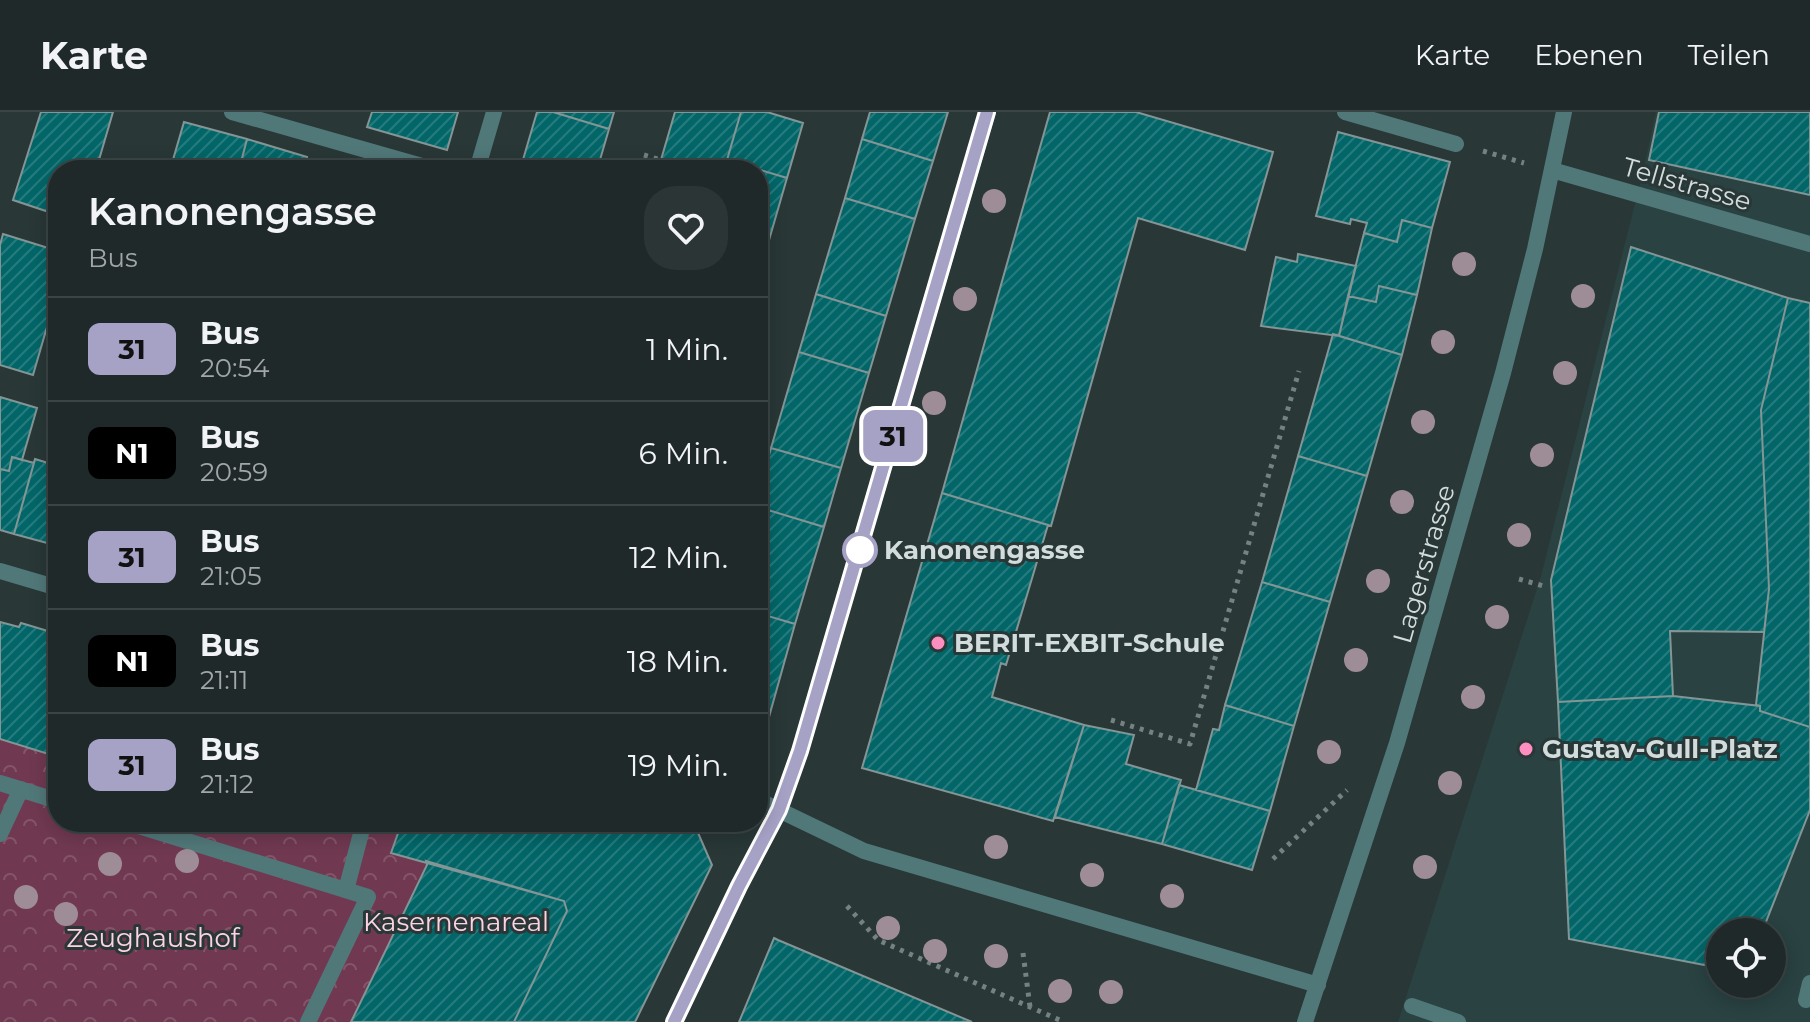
<!DOCTYPE html>
<html lang="de">
<style>
:root{--surface:#1f2929;--page:#2c3535;--text:#f1f3f6;--muted:#a1a6a8;--line:#3c4546}
body{margin:0;font-family:Montserrat,sans-serif;background:var(--page);color:var(--text);height:100vh;display:flex;flex-direction:column;font-size:30px;white-space:nowrap}
*{box-sizing:border-box;margin:0}
p{font-size:26px;color:var(--muted)}
.icon{flex:none;width:44px;height:44px;fill:none;stroke:currentColor;stroke-width:2;stroke-linecap:round;stroke-linejoin:round}
.map{position:relative;flex:1;overflow:hidden}
.drawer{position:absolute;left:48px;top:48px;width:720px;height:672px;display:flex;flex-direction:column;background:var(--surface);border-radius:32px;box-shadow:0 4px 20px #0003,0 0 0 2px var(--line)}
.drawer>*{flex:none}
.badge{padding:0 16px;border-radius:12px;font-size:28px;line-height:52px}
.tools{position:absolute;left:1706px;top:806px;display:grid;gap:16px}
.tools a{display:grid;place-items:center;width:80px;height:80px;border-radius:50%;background:var(--surface);box-shadow:0 4px 20px #0003,0 0 0 2px var(--line);font-size:40px}
.map>.badge{position:absolute;translate:-50% -50%;box-shadow:0 0 0 4px #fff}
.round{display:grid;place-items:center;flex:none;width:84px;height:84px;border-radius:32px;background:var(--page)}
.overview{display:flex;align-items:center;justify-content:space-between;height:136px;padding:0 40px}
h1{font-size:38px;font-weight:600;line-height:60px}
ul{padding:0;list-style:none}
li{display:flex;align-items:center;gap:24px;height:104px;padding:0 40px;border-top:2px solid var(--line)}
li div{flex:1}
li b{display:block;font-size:30px}
li em{font-style:normal}
li .badge{min-width:88px;font-weight:700;text-align:center}
header{display:flex;align-items:center;gap:48px;box-sizing:border-box;height:112px;padding:0 40px;background:var(--surface);border-bottom:2px solid var(--line)}
header strong{font-size:38px}
nav{display:flex;gap:44px;margin-inline-start:auto;font-size:28px}
.map>svg:first-child{display:block}
.built{fill:#2a4242;fill-rule:evenodd}
.park{fill:url(#park-crowns)}
.building{fill:url(#building-hatch);stroke:#849595;stroke-width:2}
.lines{fill:none;stroke-linecap:round;stroke-linejoin:round}
.path{stroke:#768282;stroke-width:5;stroke-dasharray:4 6;stroke-linecap:butt}
.service{stroke:#517879;stroke-width:16}
.pedestrian{stroke:#517879;stroke-width:16}
.minor{stroke:#517879;stroke-width:16}
.tertiary{stroke:#517879;stroke-width:16}
.tree{fill:#9e8d96}
.line-casing{stroke:#fff;stroke-width:18}
.line{stroke:#a5a2c6;stroke-width:12}
.stop-dot{fill:#fff;stroke:#a5a2c6;stroke-width:4}
.poi-dot{fill:#fd8ebf;stroke:#293737;stroke-width:3}
.labels{text-anchor:middle;dominant-baseline:central;stroke-width:6;stroke-linejoin:round;paint-order:stroke}
.street-label{font-size:26px;fill:#d3dcdc;stroke:#293737}
.stop-label{font-size:26px;font-weight:bold;fill:#d3dcdc;stroke:#293737;text-anchor:start}
.poi-label{font-size:26px;font-weight:bold;fill:#d3dcdc;stroke:#293737;text-anchor:start}
.park-label{font-size:26px;fill:#fdd3e3;stroke:#293737}
</style>
<header>
<strong>Karte</strong>
<nav><a>Karte</a><a>Ebenen</a><a>Teilen</a></nav>
</header>
<div class="map">
<svg width="1810" height="910" viewBox="0 0 1810 910">
<defs>
<pattern id="park-crowns" width="20" height="18" patternUnits="userSpaceOnUse" patternTransform="scale(2)"><rect width="20" height="18" fill="#703951"/><path d="M2 6a3 3 0 1 1 6 0M12 15a3 3 0 1 1 6 0" fill="none" stroke="#845569"/></pattern>
<pattern id="building-hatch" width="6" height="6" patternUnits="userSpaceOnUse" patternTransform="scale(2)"><rect width="6" height="6" fill="#026668"/><path d="M-1 1l2-2M0 6l6-6M5 7l2-2" fill="none" stroke="#267b7d"/></pattern>
</defs>
<rect width="100%" height="100%" fill="#293737"/>
<path class="built" d="M1656,0h154v910h-412l143,-446 102,-404zM1720,820h52v52h-52z"/>
<path class="park" d="M0,510l19,5 2,-4 37,11v188h617l20,4 17,39 -77,157h-635z"/>
<path class="building" d="M41,0h72l-17,58h-38v45l-45,-15z
M372,0h86l-11,38 -80,-23z
M537,0h16l56,17 -12,41h-77z
M553,0h61l-5,17z
M675,0h66l-17,58h-66z
M741,0h26l36,11 -16,55 -60,-18z
M870,0h78l-15,49 -71,-22z
M1050,0h86l137,40 -28,98 -107,-32 -87,308 -109,-33z
M1659,0h151v83l-161,-35z
M184,10l63,17 -8,31h-69z
M1338,20l112,30 -18,66 -30,-8 -5,22 -33,-9 3,-10 -16,-4 -1,5 -34,-8z
M247,27l60,18 -3,13h-65z
M862,27l71,22 -18,58 -70,-21z
M727,48l60,18 -22,76 -7,-2v-82h-34z
M845,86l70,21 -29,97 -70,-22z
M1402,108l30,8 -15,67 -38,-9 -3,16 -28,-6 16,-63 33,9z
M3,122l55,17v38l-25,86 -33,-10v-120z
M1631,135l157,51 -27,112 8,179 -5,43 -94,-1 3,65 -115,6 -7,-122z
M1298,142l58,12 -17,70 -78,-10 15,-69 21,5z
M1379,174l38,9 -15,60 -63,-19 9,-40 28,6z
M816,182l70,22 -17,57 -70,-21z
M1788,186l22,5v424l-50,-16v-5l-4,-1 13,-116 -8,-179z
M1333,222l69,21 -35,121 -69,-20z
M799,240l70,21 -28,95 -70,-20z
M0,285l37,11 -15,52 -10,-3 -3,14 -9,-2z
M771,336l70,20 -17,59 -66,-20v-14z
M1298,344l69,20 -37,126 -68,-20z
M12,345l22,6 -20,71 -14,-4v-61l9,2z
M35,347l23,7v80l-44,-12z
M942,381l106,32 -42,140 -5,-2 -9,34 92,28 -31,96 -191,-53z
M758,395l66,20 -29,97 -37,-11z
M1262,470l68,20 -36,124 -69,-21z
M758,501l37,11 -33,118 -4,2z
M0,510l19,5 2,-4 37,11v123l-58,-18z
M1673,584l87,10v5l50,16v83l-48,122h-42v36l-151,-29 -11,-237z
M1225,593l69,21 -24,85 -74,-21 17,-61 6,1z
M1084,613l50,10 -8,29 55,16 -19,64 -107,-27z
M1179,673l91,26 -18,59 -90,-26z
M402,710h273l20,4 17,39 -77,157h-121l53,-111 -3,-10 -173,-48z
M426,749l138,40 3,10 -53,111h-163l76,-157z
M774,826l4,2 194,82h-233z"/>
<g class="lines">
<path class="path" d="M1483,39l41,12
M644,43l17,5
M1519,467l28,8
M1111,608l79,24 109,-373
M1273,747l74,-69
M847,794l31,34 186,82
M1023,841l7,54"/>
<path class="service" d="M232,0l204,58
M0,671l58,18
M126,710l242,75 -60,125
M0,722l21,-45
M346,778l18,-68"/>
<path class="pedestrian" d="M1412,894l46,16"/>
<path class="minor" d="M1345,0l111,32
M477,58l17,-58
M1552,58l258,74
M0,459l58,17
M758,688l106,51 454,134
M1806,888l4,-17"/>
<path class="tertiary" d="M674,910l65,-136 40,-76 21,-59 188,-639
M1305,910l92,-279 106,-370 32,-124 29,-137"/>
</g>
<g class="tree">
<circle cx="994" cy="89" r="12"/>
<circle cx="1464" cy="152" r="12"/>
<circle cx="1583" cy="184" r="12"/>
<circle cx="965" cy="187" r="12"/>
<circle cx="1443" cy="230" r="12"/>
<circle cx="1565" cy="261" r="12"/>
<circle cx="934" cy="291" r="12"/>
<circle cx="1423" cy="310" r="12"/>
<circle cx="1542" cy="343" r="12"/>
<circle cx="1402" cy="390" r="12"/>
<circle cx="1519" cy="423" r="12"/>
<circle cx="1378" cy="469" r="12"/>
<circle cx="1497" cy="505" r="12"/>
<circle cx="1356" cy="548" r="12"/>
<circle cx="1473" cy="585" r="12"/>
<circle cx="1329" cy="640" r="12"/>
<circle cx="1450" cy="671" r="12"/>
<circle cx="996" cy="735" r="12"/>
<circle cx="187" cy="749" r="12"/>
<circle cx="110" cy="752" r="12"/>
<circle cx="1425" cy="755" r="12"/>
<circle cx="1092" cy="763" r="12"/>
<circle cx="1172" cy="784" r="12"/>
<circle cx="26" cy="785" r="12"/>
<circle cx="66" cy="802" r="12"/>
<circle cx="888" cy="816" r="12"/>
<circle cx="935" cy="839" r="12"/>
<circle cx="996" cy="844" r="12"/>
<circle cx="1060" cy="879" r="12"/>
<circle cx="1111" cy="880" r="12"/>
</g>
<g class="lines">
<g class="line-casing">
<path id="line" d="M674,910l65,-136 40,-76 21,-59 187,-639"/>
</g>
<use href="#line" class="line"/>
</g>
<circle class="stop-dot" cx="860" cy="438" r="16"/>
<g class="poi-dot">
<circle cx="938" cy="531" r="8"/>
<circle cx="1526" cy="637" r="8"/>
</g>
<g class="labels">
<g class="street-label">
<text transform="translate(1687 72) rotate(16)">Tellstrasse</text>
<text transform="translate(1424 452) rotate(-74)">Lagerstrasse</text>
</g>
<g class="stop-label">
<text x="884" y="438">Kanonengasse</text>
</g>
<g class="poi-label">
<text x="954" y="531">BERIT-EXBIT-Schule</text>
<text x="1542" y="637">Gustav-Gull-Platz</text>
</g>
<g class="park-label">
<text x="456" y="810">Kasernenareal</text>
<text x="153" y="826">Zeughaushof</text>
</g>
</g>
</svg>
<div class="tools">
<a><svg class="icon" aria-label="locate" viewBox="0 0 24 24"><circle cx="12" cy="12" r="6"/><path d="M12 2v4M12 18v4M2 12h4M18 12h4"/></svg></a>
</div>
<b class="badge" style="left:893px;top:324px;background:#a5a2c6;color:#111">31</b>
<section class="drawer">
<div class="overview"><div><h1>Kanonengasse</h1><p>Bus</p></div><a class="round"><svg class="icon" aria-label="heart" viewBox="0 0 24 24"><path d="M12 20l-8-8c-3-5 5-10 8-4 3-6 11-1 8 4z"/></svg></a></div>
<ul>
<li><span class="badge" style="background:#a5a2c6;color:#111">31</span><div><b>Bus</b><p>20:54</p></div><em>1 Min.</em></li>
<li><span class="badge" style="background:#000;color:#fff">N1</span><div><b>Bus</b><p>20:59</p></div><em>6 Min.</em></li>
<li><span class="badge" style="background:#a5a2c6;color:#111">31</span><div><b>Bus</b><p>21:05</p></div><em>12 Min.</em></li>
<li><span class="badge" style="background:#000;color:#fff">N1</span><div><b>Bus</b><p>21:11</p></div><em>18 Min.</em></li>
<li><span class="badge" style="background:#a5a2c6;color:#111">31</span><div><b>Bus</b><p>21:12</p></div><em>19 Min.</em></li>
</ul>
</section>
</div>
